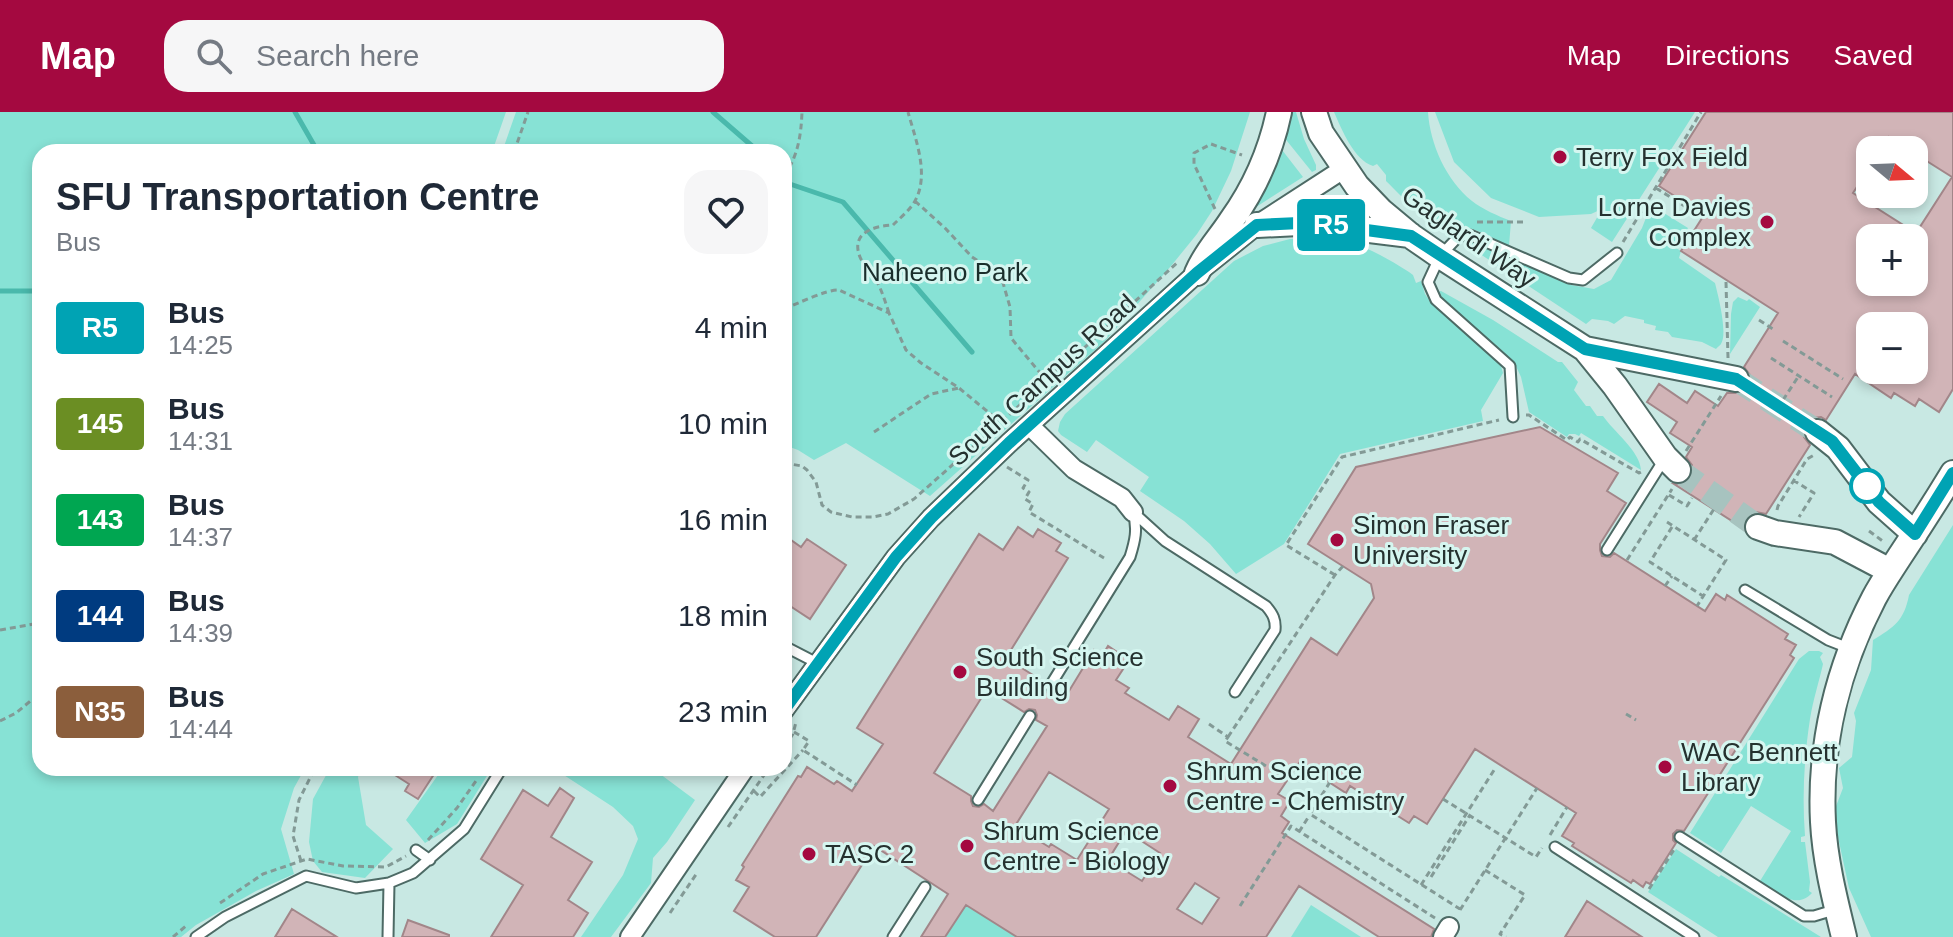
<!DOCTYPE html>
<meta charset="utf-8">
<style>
:root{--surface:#fff;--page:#f6f6f7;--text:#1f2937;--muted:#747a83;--accent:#a40940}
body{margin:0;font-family:Helvetica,sans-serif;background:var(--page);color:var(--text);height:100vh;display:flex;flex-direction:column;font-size:30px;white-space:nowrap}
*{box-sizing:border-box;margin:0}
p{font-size:26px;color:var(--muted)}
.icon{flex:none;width:44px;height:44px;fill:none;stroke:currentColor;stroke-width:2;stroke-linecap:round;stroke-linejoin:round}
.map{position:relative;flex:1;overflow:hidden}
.panel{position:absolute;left:32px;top:32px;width:760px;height:632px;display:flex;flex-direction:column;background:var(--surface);border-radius:24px;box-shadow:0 4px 12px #0003}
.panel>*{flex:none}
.badge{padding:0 16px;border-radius:6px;font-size:28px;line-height:52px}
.needle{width:52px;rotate:109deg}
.fabs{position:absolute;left:1856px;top:24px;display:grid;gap:16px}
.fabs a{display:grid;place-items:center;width:72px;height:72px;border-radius:16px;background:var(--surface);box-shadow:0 4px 12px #0003;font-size:40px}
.map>.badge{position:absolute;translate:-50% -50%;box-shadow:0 0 0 4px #fff}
.round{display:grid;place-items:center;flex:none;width:84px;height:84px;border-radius:24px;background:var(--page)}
.summary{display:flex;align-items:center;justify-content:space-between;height:136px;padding:0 24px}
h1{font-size:38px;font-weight:600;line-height:60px}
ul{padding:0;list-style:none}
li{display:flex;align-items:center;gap:24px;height:96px;padding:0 24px}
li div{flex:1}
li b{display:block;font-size:30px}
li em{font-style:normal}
li .badge{min-width:88px;font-weight:700;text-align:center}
header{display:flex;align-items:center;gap:48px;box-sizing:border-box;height:112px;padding:0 40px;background:var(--accent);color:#fff}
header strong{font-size:38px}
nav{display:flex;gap:44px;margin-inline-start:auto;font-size:28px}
.search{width:560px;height:72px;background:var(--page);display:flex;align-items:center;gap:20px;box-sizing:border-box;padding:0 28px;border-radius:24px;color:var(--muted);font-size:30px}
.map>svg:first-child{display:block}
.green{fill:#87e2d5}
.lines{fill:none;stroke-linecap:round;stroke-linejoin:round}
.stream{stroke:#4ab9ac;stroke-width:5}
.building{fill:#d1b4b7;stroke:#a28689;stroke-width:2;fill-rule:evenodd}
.secondary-tunnel{stroke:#a7c3bf;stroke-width:24;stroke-dasharray:24 12;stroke-linecap:butt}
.lane-casing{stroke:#4d6a65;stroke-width:13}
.street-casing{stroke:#4d6a65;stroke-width:22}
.secondary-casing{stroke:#4d6a65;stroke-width:28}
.path{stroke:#839a96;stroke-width:3;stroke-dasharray:6 4;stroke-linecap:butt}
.lane{stroke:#fff;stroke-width:9}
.street{stroke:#fff;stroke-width:18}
.secondary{stroke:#fff;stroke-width:24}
.path-bridge{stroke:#839a96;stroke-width:3;stroke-dasharray:6 4;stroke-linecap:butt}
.line-casing{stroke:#fff;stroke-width:18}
.line{stroke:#00a3b4;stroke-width:12}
.poi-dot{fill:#a40940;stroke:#d5f6f0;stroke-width:3}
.stop-dot{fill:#fff;stroke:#00a3b4;stroke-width:4}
.labels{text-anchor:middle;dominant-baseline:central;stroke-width:6;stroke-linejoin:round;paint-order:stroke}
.poi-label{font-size:26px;fill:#25312f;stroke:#d5f6f0;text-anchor:start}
.street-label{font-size:26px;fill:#25312f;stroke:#d5f6f0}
.park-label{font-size:26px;fill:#1a2e2b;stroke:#d5f6f0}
</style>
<header>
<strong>Map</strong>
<div class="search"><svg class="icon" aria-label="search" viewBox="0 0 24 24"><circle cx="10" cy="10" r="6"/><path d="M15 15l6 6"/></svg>Search here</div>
<nav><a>Map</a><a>Directions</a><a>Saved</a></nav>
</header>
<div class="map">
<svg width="1953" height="825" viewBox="0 0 1953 825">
<rect width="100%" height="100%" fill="#c8e8e3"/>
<path class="green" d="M0,0h506l-14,40h-452v616h265l-11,20 -13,41 13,45 -38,17 -60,34 -15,12h-181z
M516,0h734l-19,59 -19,40 -15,23 -26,32 -66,75 -175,155 -84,-53 -32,17 -16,-10 -14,-5v-293h-282z
M1290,0h6l8,27 12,26v5l-4,2 -29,-36z
M1334,0h94c2,32 18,68 44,89 10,8 26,15 39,20l-2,25c-24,-10 -32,-21 -59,-18l-1,-3c-26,-2 -45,-27 -63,-44v-6l-9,-11 -4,2c-19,-6 -31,-36 -39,-54z
M1435,0h260l-83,130 -21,-14 11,-19 -11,5 -52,3 -48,-19 -37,-36z
M1279,34l24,31 -50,32z
M1651,93l37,23 -12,20 5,3 -2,7 36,25c3,12 13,50 6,61 -1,2 -4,3 -5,5l-14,-7 -30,-5 -4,-5 -13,-2 1,-4 -12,-3v-3l-19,-4 -11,8 -6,-3 -16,-2 -6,5 -115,-76 -4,-6 8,1 96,42 23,4 17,-9 31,-52z
M1314,125c6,6 20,7 26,2 26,7 47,19 69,33l4,3 3,8 5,-2 4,13 6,9 70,63 2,7 -22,37 2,11 -143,33 -56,90 -48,30 -26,-30 -26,-23 -44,-30 9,-14 -53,-37 -9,12 -26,-17 -3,-4 2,-9 5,-8 169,-153 29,-15 27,-7z
M1441,179l52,29 65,42h4l16,20 -4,8 12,16h4l7,10h6c10,15 37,35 38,54l-60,-37 -2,3 -4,-2h-6l-2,3 -38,-25 -8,-35 -6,-13 -71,-63 -6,-7v-2z
M1738,185l9,4 2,-2 11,8 -30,47 1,-40 2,-12z
M1953,413v412h-82l-22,-49 -16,-74 10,-26 -4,-20 13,-11 4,-36 -2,-8 17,-43 2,-30c21,-13 31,-19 36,-45z
M1809,539h10l4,2 -3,4 3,7c-4,18 -10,36 -13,55 -6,39 -8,78 -5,117l-4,1v5h4l5,40 -1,9 3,2c-16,18 -36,-2 -52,-12l31,-50 -40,-25 -30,47 -31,-20 109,-174z
M330,656h32l-4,9 8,48 27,24 -28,29 -43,-6 -9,-11 -4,-19 4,-43z
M443,656h46l1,3 -33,53 -32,19 -19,-23z
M553,656h99l43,32 -28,42 -14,16 -2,25 -40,54h-30l42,-62 15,-36 -5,-13 -20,-19z
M1676,737l43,28 2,-2 100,62h-103l-70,-45z
M966,793l51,32h-72z
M1311,793l50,32h-70z"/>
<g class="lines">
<path class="stream" d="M295,0l23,40
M713,0l46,40
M784,70l59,20 129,150
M0,179h32l8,3"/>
</g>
<path class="building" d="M1706,0h247v277l-14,23 -20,-13 -4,7 -21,-13 -3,5 -36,-24 -29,46 -5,-3 -8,1 -7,5 -3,6 1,8 6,8 -44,69 -10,-2 -7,3 -5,6 -1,7 -69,-44h9l5,-3 4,-6v-10l-6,-8 6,-10 -22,-14 7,-11 -30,-20 12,-18 28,19 8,-12 23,15 9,-13h13l7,-4 3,-6v-8l-6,-8 34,-54 -97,-62 23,-36 -45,-29zM1889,25l21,13h4v3l38,24 -36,56 -63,-40 17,-26v-17h11zM1870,126h44v44h-44zM1888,206l12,8h14v44h-56l12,-21v-23h13z
M1540,315l78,46 -11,18 19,12 -26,41v6l2,6 8,1 4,-4 91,58 11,-17 9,6 2,-5 61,39 -3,5 11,6 -6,10 4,3 -110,173 -7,-1 -4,4v6l3,3 -26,41 -4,-2 -3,5 -10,-7 -2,3 -59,-37 2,-3 -12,-7 14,-23 -101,-64 -48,75 -13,-8 -5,7 -59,-37 -4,7 -47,-30 -21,31 12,7 -9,15 8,6 -7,11 152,96 -3,8h-52l-80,-51 -33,51h-249l-51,-32 -21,32h-24l27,-43 -74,-48 -58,91h-41l-41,-26 15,-24 -13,-7 8,-13 -2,-2 56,-89 3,1 6,-10 27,17 3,-3 15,10 31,-47 -26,-16 122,-194 24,16 15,-23 15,10 5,-8 23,14 -5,8 12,7 -62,100 38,24 -1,5 2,5 6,1 5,-3 10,6 28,-46 8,6 6,-10 21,14 -13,20 13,8 -4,5 44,27 9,-14 21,13 -11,18 43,27 80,-126 26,17 37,-57 -3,-14 -63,-40 48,-77zM987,577l37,23 5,-3 6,1 2,5 -1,5 11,6 -54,85 -9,-7 -5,3 -6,-1 -2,-5v-5l-37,-23zM1049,660l60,37 -32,51 -26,-16 -2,3 -34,-21zM1126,719l34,22 -18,28 -34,-21zM1195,771l24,15 -17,26 -25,-15z
M784,423l17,12 6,-8 39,26 -36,54 -26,-17z
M384,656h54l-20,31 -13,-8 4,-7z
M560,676l14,10 -23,39 41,25 -24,38 20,13 -15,24h-82l32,-52 -42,-26 42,-69 25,16z
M1587,789l55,36h-77z
M292,797l45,28h-62z
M408,808l41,15v2h-47z"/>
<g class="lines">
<path class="secondary-tunnel" d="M1736,267l82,53
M1678,358l80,57"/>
<g class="lane-casing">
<path id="lane" d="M1513,305l-3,-51 -74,-66 -8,-18 12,-26 19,-20 11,-1 99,43 14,2 34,-27
M1133,400l32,29 101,65c7,8 10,14 9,24l-40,62
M1607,438l58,-92
M1745,478l83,50 23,9
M784,534l33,17
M1050,574l80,-129c5,-16 8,-28 3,-45
M978,688l52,-84
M1680,725l124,79h10l20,-6
M1555,735l139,90
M416,738l14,10
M196,825l29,-20 81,-41 50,12 33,-5 24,-10 51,-44 38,-61
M388,825l1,-54
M893,825l32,-50"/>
</g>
<g class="street-casing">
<path id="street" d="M1029,313l45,44 48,29 11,14
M784,598l112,-153 35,-39 78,-75 188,-170 60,-48 88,-57
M630,825l115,-169
M1443,825l6,-10"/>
</g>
<g class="secondary-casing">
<path id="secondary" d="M1314,0l7,21 36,53 24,25 30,25 29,20 145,93 30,37 50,71 13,13
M1257,113l42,-2 30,2 81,10
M1197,161c10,-23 21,-32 34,-52 23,-32 40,-71 48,-109
M1585,237l151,30
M1818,320l20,16 41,54 36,32
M1758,415l17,6 60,9 55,29
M1844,825c-9,-37 -19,-76 -21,-115 -4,-78 15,-155 51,-224 8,-15 17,-28 26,-42 18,-27 36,-55 53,-83"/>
</g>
<path class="path" d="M514,40l14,-40
M784,64c14,-20 17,-40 18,-64
M1656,76l44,28
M915,89l30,27 27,29 29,19 9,31 1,31 35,42
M1215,97l-21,-45v-11l17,-9 31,11
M1477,110h47
M1623,130l78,-130
M1726,170l2,76
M784,197c13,-5 43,-20 55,-19l50,23 17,37 15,13 38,25 40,33
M889,201c-4,-12 -8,-25 -14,-35 -4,-8 -12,-13 -15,-21 -10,-25 15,-31 33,-32 7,-7 17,-15 22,-24 15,-27 0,-63 -7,-89
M1759,208l14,9
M1783,229l60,38
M1771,246l61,39
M1783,288l15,-23
M1526,303h3l38,25 3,-3 8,5 2,-3 59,34 2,-1
M874,320l57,-38 28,-6
M1686,339l35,-55
M784,351l18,3 5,4 9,12 6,23 9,7 21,5h21l15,-3 26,-15 133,-118 19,-23 18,-10 95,-87
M1007,355l21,13 -5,8 6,4 -4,7 8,5 -4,8 75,46
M1793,368l21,13 -15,24
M1669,383l18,11 5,-8
M1777,398l1,-4 29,-47 7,-4
M1667,410l59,38 -29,46
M1672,415l-22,35 53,34
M1869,419l15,11
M1694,428l20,-31
M1627,448l45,-71
M1335,463l-49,-30 56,-88 157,-37
M1665,474l7,-10
M0,518l40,-7
M1626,602l10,6
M0,609l16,-8 24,-20
M1209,612l19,13 -3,4 59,36
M794,620l15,9 -6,9 54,35
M1228,625l107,-162 8,-9
M784,635l9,-13 3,-12
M1330,670l-20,32 150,95
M754,679l6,6 43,-47
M1443,687l93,58 6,-9
M728,715l41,-59
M1299,720l10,-16
M1550,723l17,-28
M428,728l29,-32 21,-30
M301,749l-8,-25 6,-36 16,-32
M1485,758l40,25 -25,39 6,3
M1431,765l39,-62
M1649,777l26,-41
M220,791l43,-29 44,-15 36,7 43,1 20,-11
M1240,794l51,-80 144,92
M1460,798l77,-122
M670,801l27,-40
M173,825l14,-12"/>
<use href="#lane" class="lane"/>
<use href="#street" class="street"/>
<use href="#secondary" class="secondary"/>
<path class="path-bridge" d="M1421,773l75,-118"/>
</g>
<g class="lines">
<g class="line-casing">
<path id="line" d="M784,598l112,-153 35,-39 78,-75 188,-170 60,-48 42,-2 30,2 82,11 174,113 151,30 96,62 47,61 36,32 38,-61"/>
</g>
<use href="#line" class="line"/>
</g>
<g class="poi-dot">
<circle cx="1560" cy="45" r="8"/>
<circle cx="1767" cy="110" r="8"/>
<circle cx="1337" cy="428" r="8"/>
<circle cx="960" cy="560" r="8"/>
<circle cx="1665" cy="655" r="8"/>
<circle cx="1170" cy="674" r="8"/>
<circle cx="967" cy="734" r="8"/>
<circle cx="809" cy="742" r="8"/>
</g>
<circle class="stop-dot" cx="1867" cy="374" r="16"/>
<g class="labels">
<g class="poi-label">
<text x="1576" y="45">Terry Fox Field</text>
<text x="1751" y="95" text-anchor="end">Lorne Davies<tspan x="1751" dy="30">Complex</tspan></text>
<text x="1353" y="413">Simon Fraser<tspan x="1353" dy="30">University</tspan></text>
<text x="976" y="545">South Science<tspan x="976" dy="30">Building</tspan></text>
<text x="1681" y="640">WAC Bennett<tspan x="1681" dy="30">Library</tspan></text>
<text x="1186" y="659">Shrum Science<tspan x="1186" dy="30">Centre - Chemistry</tspan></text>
<text x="983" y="719">Shrum Science<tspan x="983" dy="30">Centre - Biology</tspan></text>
<text x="825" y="742">TASC 2</text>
</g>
<g class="street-label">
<text transform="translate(1469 125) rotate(35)">Gaglardi Way</text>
<text transform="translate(1042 268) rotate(-42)">South Campus Road</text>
</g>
<g class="park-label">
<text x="945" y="160">Naheeno Park</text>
</g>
</g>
</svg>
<div class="fabs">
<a><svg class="needle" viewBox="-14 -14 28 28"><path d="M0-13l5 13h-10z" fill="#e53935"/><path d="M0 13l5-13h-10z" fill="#747a83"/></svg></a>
<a>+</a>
<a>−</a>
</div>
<b class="badge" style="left:1331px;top:113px;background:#00a3b4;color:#fff">R5</b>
<section class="panel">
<div class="summary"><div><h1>SFU Transportation Centre</h1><p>Bus</p></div><a class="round"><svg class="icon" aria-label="heart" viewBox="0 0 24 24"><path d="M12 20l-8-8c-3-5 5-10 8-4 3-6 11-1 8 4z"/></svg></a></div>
<ul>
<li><span class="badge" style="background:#00a3b4;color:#fff">R5</span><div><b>Bus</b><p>14:25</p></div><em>4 min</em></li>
<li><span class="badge" style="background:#6b8e23;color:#fff">145</span><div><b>Bus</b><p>14:31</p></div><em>10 min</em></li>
<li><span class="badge" style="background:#00a651;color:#fff">143</span><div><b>Bus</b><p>14:37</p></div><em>16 min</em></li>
<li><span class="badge" style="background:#003b80;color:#fff">144</span><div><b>Bus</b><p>14:39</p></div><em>18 min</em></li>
<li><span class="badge" style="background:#8b5e3c;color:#fff">N35</span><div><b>Bus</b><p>14:44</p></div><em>23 min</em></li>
</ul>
</section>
</div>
